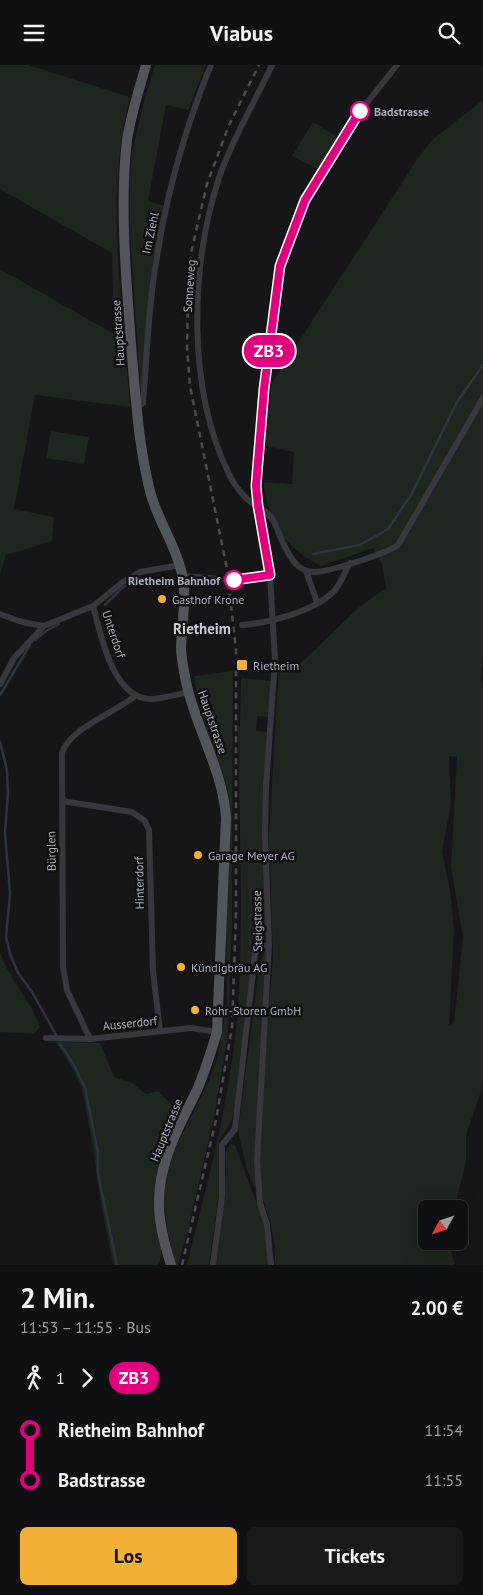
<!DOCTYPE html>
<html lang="de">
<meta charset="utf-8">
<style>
:root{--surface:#101012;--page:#19191b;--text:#f1f3f6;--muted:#9c9d9f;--line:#303032;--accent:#f2b134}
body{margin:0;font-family:"PT Sans",sans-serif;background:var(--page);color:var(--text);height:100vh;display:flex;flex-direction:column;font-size:19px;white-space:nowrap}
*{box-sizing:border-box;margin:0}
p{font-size:16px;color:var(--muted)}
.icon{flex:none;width:28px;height:28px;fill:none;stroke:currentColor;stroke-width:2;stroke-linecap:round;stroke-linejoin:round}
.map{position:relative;height:1200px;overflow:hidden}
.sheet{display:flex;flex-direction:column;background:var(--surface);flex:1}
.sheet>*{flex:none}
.badge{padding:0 10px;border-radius:16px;font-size:18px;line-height:32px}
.needle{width:32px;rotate:230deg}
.fabs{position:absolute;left:418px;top:1135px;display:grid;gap:10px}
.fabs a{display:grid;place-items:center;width:50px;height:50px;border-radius:8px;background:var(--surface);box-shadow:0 5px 20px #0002,0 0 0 1px var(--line);font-size:25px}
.map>.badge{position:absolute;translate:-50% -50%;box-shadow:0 0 0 2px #fff}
.legs{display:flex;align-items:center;gap:8px;height:55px;padding:0 20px;font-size:16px}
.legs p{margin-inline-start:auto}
.head{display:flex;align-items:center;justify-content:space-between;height:85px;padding:0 20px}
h1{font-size:28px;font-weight:600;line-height:38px}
.action{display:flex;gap:10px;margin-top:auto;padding:10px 20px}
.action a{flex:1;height:58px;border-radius:8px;background:var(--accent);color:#111;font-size:20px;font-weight:600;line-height:58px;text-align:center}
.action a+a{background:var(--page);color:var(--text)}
ul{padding:0 20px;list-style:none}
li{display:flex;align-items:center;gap:18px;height:50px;font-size:19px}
li i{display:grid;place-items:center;width:8px;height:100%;margin:0 6px;background:currentColor}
li i::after{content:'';width:12px;height:12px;margin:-6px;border:4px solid;border-radius:50%;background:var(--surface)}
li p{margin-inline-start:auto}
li:first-child i{background:linear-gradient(#0000 50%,currentColor 0)}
li:last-child i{background:linear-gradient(currentColor 50%,#0000 0)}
header{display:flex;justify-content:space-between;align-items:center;height:65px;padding:0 20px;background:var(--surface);font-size:22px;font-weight:600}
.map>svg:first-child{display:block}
.green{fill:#1e261f;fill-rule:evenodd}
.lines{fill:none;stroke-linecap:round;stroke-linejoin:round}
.stream{stroke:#2c353c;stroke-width:2.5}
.street{stroke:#37383d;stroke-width:6}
.primary{stroke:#53555c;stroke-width:10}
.rail{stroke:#4a4c52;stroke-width:2.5;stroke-dasharray:6 5;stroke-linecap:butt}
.line-1-casing{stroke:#fff;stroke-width:11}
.line-1{stroke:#e3007f;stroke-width:8}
.stop-1-dot{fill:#fff;stroke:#e3007f;stroke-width:2.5}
.poi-dot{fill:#f2b134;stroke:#111113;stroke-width:2}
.labels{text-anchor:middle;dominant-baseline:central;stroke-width:5;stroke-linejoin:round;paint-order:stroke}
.stop-label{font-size:12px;font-weight:bold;fill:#a8adb8;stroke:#111113;text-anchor:start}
.street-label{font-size:12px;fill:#a8adb8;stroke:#111113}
.poi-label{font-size:12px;fill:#a8adb8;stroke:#111113;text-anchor:start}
.quarter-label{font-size:15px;font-weight:bold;fill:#c9ccd4;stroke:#111113}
</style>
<header><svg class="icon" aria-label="menu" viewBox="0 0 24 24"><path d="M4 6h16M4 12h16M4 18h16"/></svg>Viabus<svg class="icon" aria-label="search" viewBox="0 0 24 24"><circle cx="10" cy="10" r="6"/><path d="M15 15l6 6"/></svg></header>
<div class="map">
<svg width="483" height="1200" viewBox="0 0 483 1200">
<rect width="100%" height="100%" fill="#161618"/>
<path class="green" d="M0,0h28l102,32c-26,100 -7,209 0,310l-95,-12 -21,114 40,8 -2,24 -46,14 -6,20v-306l114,65 -2,-81 -112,-64z
M155,0h51l-18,45 -22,-5 -18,96 16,5 -11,56 -12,134 -11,-165v-54l2,-25 13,-55z
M483,35v556l-2,24 2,2v403l-17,50v28l-12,46h-28v32h22l7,24h-180v-18l-5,-26 -6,-19 -10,-16 -7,-16 -9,-39 22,-169 6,-14 -10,232 17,-225 -4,-120 10,-170 22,-2 57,-55 28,-20 -4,-24 -9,-16 -52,18c-37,-18 -51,-44 -58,-84l29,2 2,-32 -32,-7 10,-62 146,-225 14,-18zM449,691l8,1 -6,110 12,70 -9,86 -5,2 5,-94 -4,-41 -8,-39 9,-46z
M313,57l26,16 -19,32 -28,-14z
M51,366l38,6 -5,27 -38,-6z
M233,606l-1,248 -4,114 -14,84 -27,118 -9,30h-3l-8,-37 -3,-23 1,-26 6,-22 39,-78 8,-22 9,-57 -1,-82 4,-114 -3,-19 -18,-47 -10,-35 -5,-27z
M241,613l30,3 -2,36 -12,-1 -1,15 11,1 -1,197 -14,31 -18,152 -3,10 -12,19v52l-10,72h-22c19,-78 41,-157 49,-237 9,-100 3,-202 2,-302h2z
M0,888c10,27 31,48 40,74l-6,7 -34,-2z
M56,977l44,1 14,34 18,6 14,11 12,-3 20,20c-13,36 -26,70 -22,109 1,15 10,31 2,45h-45l-13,-67 -7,-51 -11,-58 -7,-16z
M231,1079l4,1 29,78 5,42h-53c4,-32 9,-64 10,-96 0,-9 -3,-19 5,-25z"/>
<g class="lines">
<path class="stream" d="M313,489l47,-9 28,-16 23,-34 46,-93 26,-37
M105,540l17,-17 17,-10
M35,575l11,-9 13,-7
M0,630l30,-50
M0,677l7,28 1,23 -3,40 5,60 -4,44 4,17 8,19 14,19 24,43
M60,979l13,19 12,25 13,65v21l19,91"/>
<path class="street" d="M272,0c-17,37 -40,74 -53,113 -29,89 -32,211 10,296 4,9 11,18 18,25 9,8 20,10 26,21 7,14 13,35 25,46 5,4 11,6 17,6 17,-1 70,-18 83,-27l85,-147
M137,342l6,-4c4,-47 5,-94 13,-140 10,-67 29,-135 55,-198
M306,506l11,31
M183,511l51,4 36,-5
M93,541c8,29 19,91 57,93 13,0 27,-5 39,-7
M0,549l22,8 22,4 49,-20 30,-24 17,-10 40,-7
M242,560c27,-2 74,-14 93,-35 6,-7 10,-19 15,-27
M0,619l14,-26 30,-32
M62,736l70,11 13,9 4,9 4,141 7,60
M46,973l44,1 101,-11 26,4
M90,974l-23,-49 -4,-23 -1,-214c9,-26 53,-40 73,-57
M213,1200l9,-69v-51l13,-16 20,-175 4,-6 10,-4
M271,1200l-4,-40 -7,-22 -3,-42 12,-217 -4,-109 1,-49 9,-126 -5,-85 -12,-69 -2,-20 8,-97 16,-123 19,-52 17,-33 39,-63 42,-53"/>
<path class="primary" d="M146,0c-7,25 -15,49 -19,75 -8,66 0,150 5,217 4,44 7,91 18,134 7,29 26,54 32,83 5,23 0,49 -1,73 0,11 3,24 5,35 10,47 37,88 40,136l-9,214c-6,20 -12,39 -20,58 -18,37 -39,72 -38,115 0,20 6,41 12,60"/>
<path class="rail" d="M182,1200l34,-145 16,-93 4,-113v-264l-9,-81 -37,-183 -3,-39 1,-49 3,-45 16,-69 22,-59 30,-60"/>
</g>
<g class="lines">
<g class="line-1-casing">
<path id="line-1" d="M234,515l36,-5 -12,-69 -2,-20 8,-97 16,-123 25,-66 55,-89"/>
</g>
<use href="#line-1" class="line-1"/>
</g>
<g class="stop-1-dot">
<circle cx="360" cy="46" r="9"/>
<circle cx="234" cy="515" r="9"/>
</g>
<g class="poi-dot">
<circle cx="162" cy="534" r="5"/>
<rect x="236" y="594" width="12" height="12" rx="2.5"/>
<circle cx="198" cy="790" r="5"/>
<circle cx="181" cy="902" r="5"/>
<circle cx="195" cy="945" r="5"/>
</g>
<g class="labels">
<g class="stop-label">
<text x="374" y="46">Badstrasse</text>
<text x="220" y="515" text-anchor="end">Rietheim Bahnhof</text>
</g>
<g class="street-label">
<text transform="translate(150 168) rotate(-78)">Im Ziehl</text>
<text transform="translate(189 221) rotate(-86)">Sonneweg</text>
<text transform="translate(118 268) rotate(-94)">Hauptstrasse</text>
<text transform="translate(114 569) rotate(72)">Unterdorf</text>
<text transform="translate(213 657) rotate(71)">Hauptstrasse</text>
<text transform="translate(51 786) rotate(-91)">Bürglen</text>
<text transform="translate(139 818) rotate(-91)">Hinterdorf</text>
<text transform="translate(257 856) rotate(-91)">Steigstrasse</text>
<text transform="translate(130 958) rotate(-6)">Ausserdorf</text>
<text transform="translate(166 1065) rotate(-68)">Hauptstrasse</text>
</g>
<g class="poi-label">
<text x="172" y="534">Gasthof Krone</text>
<text x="253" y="600">Rietheim</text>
<text x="208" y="790">Garage Meyer AG</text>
<text x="191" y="902">Kündigbräu AG</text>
<text x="205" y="945">Rohr-Storen GmbH</text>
</g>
<g class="quarter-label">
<text x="202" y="563">Rietheim</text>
</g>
</g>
</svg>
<div class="fabs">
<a><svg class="needle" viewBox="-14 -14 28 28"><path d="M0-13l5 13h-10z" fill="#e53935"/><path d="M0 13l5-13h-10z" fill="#9c9d9f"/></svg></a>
</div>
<b class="badge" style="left:269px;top:286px;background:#e3007f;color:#fff">ZB3</b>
</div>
<section class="sheet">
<div class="head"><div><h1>2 Min.</h1><p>11:53 – 11:55 · Bus</p></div><b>2.00 €</b></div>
<div class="legs"><svg class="icon" aria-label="walk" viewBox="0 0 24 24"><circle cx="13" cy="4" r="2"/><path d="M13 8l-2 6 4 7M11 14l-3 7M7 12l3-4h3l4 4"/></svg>1<svg class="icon" aria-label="forward" viewBox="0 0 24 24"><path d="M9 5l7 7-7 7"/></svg><b class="badge" style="background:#e3007f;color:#fff">ZB3</b></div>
<ul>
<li><i style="color:#e3007f"></i><b>Rietheim Bahnhof</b><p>11:54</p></li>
<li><i style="color:#e3007f"></i><b>Badstrasse</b><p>11:55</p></li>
</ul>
<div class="action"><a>Los</a><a>Tickets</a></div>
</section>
